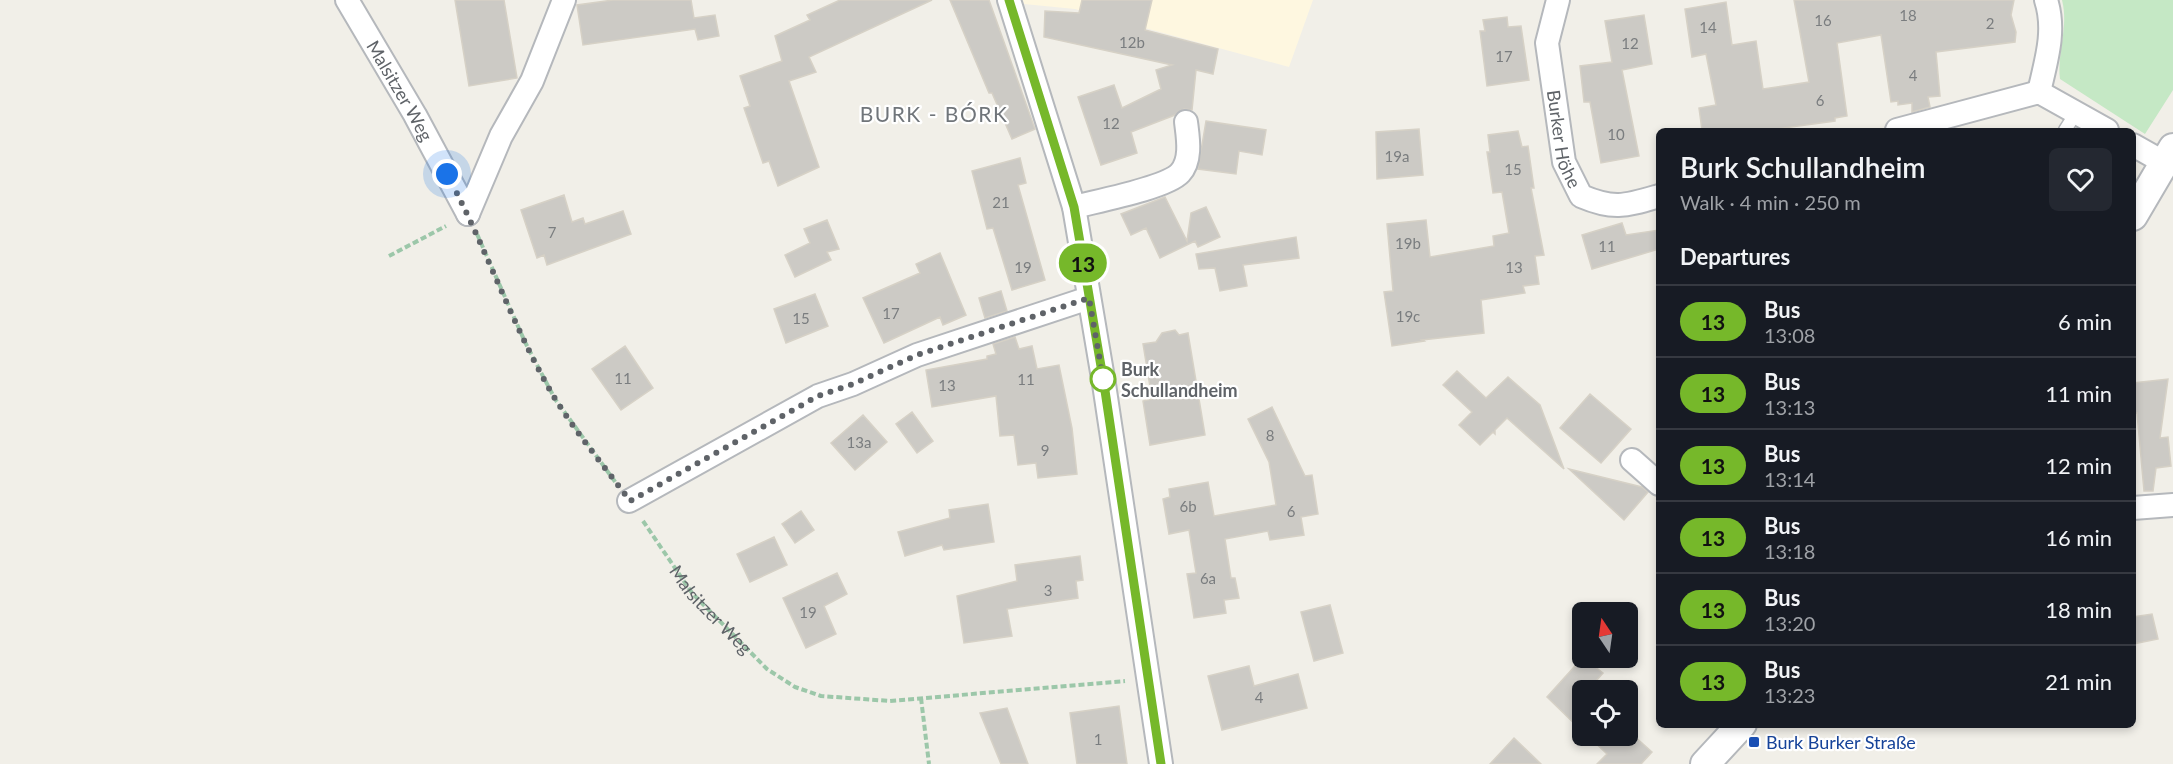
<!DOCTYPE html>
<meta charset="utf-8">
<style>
:root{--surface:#171b24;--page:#242831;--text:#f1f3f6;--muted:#9ea1a6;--line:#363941}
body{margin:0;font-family:Lato,sans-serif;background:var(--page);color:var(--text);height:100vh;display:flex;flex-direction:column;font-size:22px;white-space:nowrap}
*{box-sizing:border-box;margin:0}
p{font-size:20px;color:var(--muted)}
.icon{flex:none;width:33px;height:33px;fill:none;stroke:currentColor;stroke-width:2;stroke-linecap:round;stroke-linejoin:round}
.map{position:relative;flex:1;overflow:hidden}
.details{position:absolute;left:1656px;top:128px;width:480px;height:600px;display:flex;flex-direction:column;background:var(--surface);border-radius:9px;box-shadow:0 3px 9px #0003}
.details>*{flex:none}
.badge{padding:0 12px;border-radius:20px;font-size:21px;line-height:39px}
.needle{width:39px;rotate:347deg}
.tools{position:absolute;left:1572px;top:602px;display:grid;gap:12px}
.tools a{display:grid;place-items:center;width:66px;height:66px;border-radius:9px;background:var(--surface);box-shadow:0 3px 9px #0003;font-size:30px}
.you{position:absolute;width:30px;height:30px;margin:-15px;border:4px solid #fff;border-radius:50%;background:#1a73e8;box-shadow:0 0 0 9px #1a73e833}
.map>.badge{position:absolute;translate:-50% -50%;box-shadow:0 0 0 3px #fff}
h2{padding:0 24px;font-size:22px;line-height:54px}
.round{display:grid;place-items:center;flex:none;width:63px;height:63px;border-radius:9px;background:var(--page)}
.summary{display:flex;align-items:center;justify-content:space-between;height:102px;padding:0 24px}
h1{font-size:28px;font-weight:600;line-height:45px}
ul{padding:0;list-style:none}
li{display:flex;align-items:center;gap:18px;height:72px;padding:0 24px;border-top:2px solid var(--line)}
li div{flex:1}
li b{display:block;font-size:22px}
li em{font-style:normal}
li .badge{min-width:66px;font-weight:700;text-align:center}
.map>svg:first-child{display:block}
.commercial{fill:#fef7e0}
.green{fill:#c5e8c5}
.building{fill:#cccac5;stroke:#d6d1c6;stroke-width:1.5}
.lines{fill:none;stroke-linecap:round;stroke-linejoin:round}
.service-casing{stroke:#b5b8bc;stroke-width:15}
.minor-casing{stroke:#b5b8bc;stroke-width:26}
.tertiary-casing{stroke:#b5b8bc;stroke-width:32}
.path{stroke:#9cc7a9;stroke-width:4;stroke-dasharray:6 3;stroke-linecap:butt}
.service{stroke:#fff;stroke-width:12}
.minor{stroke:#fff;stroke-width:22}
.tertiary{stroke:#fff;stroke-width:28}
.line-casing{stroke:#fff;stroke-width:14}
.line{stroke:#76b82a;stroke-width:9}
.walk{stroke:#5f6368;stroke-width:6;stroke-dasharray:0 10.8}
.stop-dot{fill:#fff;stroke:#76b82a;stroke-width:3}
.transit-dot{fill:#1a4fb4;stroke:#fff;stroke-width:2}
.labels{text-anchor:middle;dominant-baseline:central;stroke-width:4.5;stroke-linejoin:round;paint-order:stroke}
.number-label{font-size:15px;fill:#7a7d7f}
.street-label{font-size:18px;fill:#5f6368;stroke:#fff}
.stop-label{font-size:18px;font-weight:bold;fill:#5f6368;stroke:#fff;text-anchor:start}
.transit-label{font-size:18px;fill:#164399;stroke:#fff;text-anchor:start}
.quarter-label{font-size:21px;letter-spacing:1.5px;fill:#70757a;stroke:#fff}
</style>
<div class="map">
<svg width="2173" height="764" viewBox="0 0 2173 764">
<rect width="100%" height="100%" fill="#f1efe8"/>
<path class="commercial" d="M1023,0h290l-24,67 -214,-58 -51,-5z"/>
<path class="green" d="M2062,0h111v90l-28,44 -85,-55c-3,-28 9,-51 2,-79z"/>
<path class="building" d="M455,0h49l13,78 -48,8z
M613,0h78l3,18 21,-3 4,21 -21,4 -3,-11 -112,16 -6,-40z
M840,0h92l-123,57 7,15 -27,9 30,86 -41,19 -9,-25 -6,2 -19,-55 6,-2 -10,-30 42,-15 -7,-25 35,-16 -3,-5z
M950,0h39l46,129 -23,10 -20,-46h-3z
M1082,0h70l-7,30 73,19 -5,25 -17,-4 -4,40 -8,-1 -9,6 -44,17 6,21 -36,12 -23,-68 36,-12 8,23 39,-19 -5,-19 16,-5 -128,-28 1,-26 34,2z
M1794,0h220l-3,15 5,17 -1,10 -79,10 4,44 -12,1 2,10 -18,5v-9l-14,2v-4l-7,1 -10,-67 -44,8 10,73 -12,2v3l-66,9h-67l-3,-22 17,-3 -10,-51 -14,3 -7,-48 41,-7 6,43 24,-4 7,48 46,-7z
M1644,15l8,49 -30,6 17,86 -38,7 -11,-61h-6l-4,-36 32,-4 -7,-41z
M1507,17l1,10 13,-1 8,54 -42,6 -7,-55h5l-2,-11z
M1206,121l60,9 -4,25 -23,-4 -3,23 -38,-5z
M1419,129l4,46 -46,4 -1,-47z
M1518,131l4,16 6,-1 6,42h-3l13,67 -9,1 4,28 -16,2 2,7 -44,7 3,33 -62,7 2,1 -32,5 -8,-54 9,-1 -6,-67 39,-4 4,37 64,-11 -1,-10 16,-3 -7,-41 -9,1 -6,-41h3l-2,-17z
M1020,158l6,25 -8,2 27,95 -33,10 -19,-62 -6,1 -15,-58z
M564,195l8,27 11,-4 2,6 38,-13 8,23 -84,31 -3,-10 -7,3 -16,-48z
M1165,197l22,44 4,-28 15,-6 14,30 -22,10 -3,-6 -35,17 -14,-30 -15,7 -10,-21z
M827,220l12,29 -12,3 4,8 -36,17 -10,-22 25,-12 -6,-14z
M1622,223l4,12 33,-5v19l-67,20 -10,-34z
M1296,237l3,21 -56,7 4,21 -27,5 -5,-23 -16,1 -3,-15z
M940,253l26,62 -23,10 -3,-8 -56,26 -21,-45 57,-25 -4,-9z
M1001,291l6,20 -22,7 -6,-20z
M815,294l13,32 -42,17 -12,-34z
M1175,330l4,5 9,-2 17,102 -55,10 -7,-44 9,-2 -9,-55 13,-2 6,-9z
M1015,337l4,12 13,-3 5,23 22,-4 13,63 5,46 -39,4 -2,-15 -18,2 -4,-30 -14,1 -4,-40 -64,11 -6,-37 61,-11v-3l9,-2 -3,-10z
M625,346l28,42 -32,22 -29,-41z
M1457,371l29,27 22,-21 32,28 24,64 -57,-51 -12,12v4l-2,-2 -13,13 -21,-20 13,-13 -29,-27z
M2168,379l-8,59 8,-1 3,29 -15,2 -3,23h-9l-7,-78 -4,1v-31z
M1590,394l41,35 -30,34 -41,-35z
M1272,407l33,69 7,-1 6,39 -17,3 3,18 -34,5 -2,-9 -43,8 6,39h4l4,20 -15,2 2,13 -32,5 -7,-44 9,-1 -7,-43 -20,4 -6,-35 7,-2 -1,-8 39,-7 6,34 62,-11 -7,-43 -21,-43z
M912,412l21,29 -16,12 -21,-29z
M863,415l24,27 -32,28 -24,-27z
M1569,469l73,18 6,5 -24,28z
M988,504l6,38 -50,8 -2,-5 -37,11 -7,-24 52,-14 -1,-8z
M801,511l13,19 -19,13 -13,-19z
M774,537l13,28 -37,17 -13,-28z
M1080,556l3,24 -7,1 2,17 -71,11 5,27 -48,7 -7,-47 60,-15 -2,-16z
M837,573l10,21 -23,12 12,28 -30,14 -23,-50z
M1330,605l13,48 -29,8 -13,-49z
M2152,614l6,25 -25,5v-27z
M1583,657l20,16 -15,17h-6v41l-35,-34z
M1249,666l5,20 44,-12 9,34 -85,22 -14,-54z
M1119,706l8,58h-50l-7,-51z
M1007,708l21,56h-27l-21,-51z
M1587,735h46l19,17 -11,12h-44l10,-10z
M1514,738l27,26h-51z"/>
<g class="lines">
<g class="service-casing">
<path id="service" d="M2065,130l11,-17"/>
</g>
<g class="minor-casing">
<g id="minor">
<path id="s2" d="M347,0l68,115 53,99"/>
<path d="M1009,0l65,207 30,177 57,380"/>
<path id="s3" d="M1558,0l-11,43 17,119 17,34c33,14 44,10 78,0"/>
<path d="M2039,92c7,-31 17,-61 7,-92"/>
<path d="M1897,130l142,-38 68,38"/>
<path d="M2133,145l32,18"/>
<path d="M1074,207c23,-6 92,-19 106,-34 12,-13 8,-35 6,-51"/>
<path d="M468,214l33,-78 31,-55 32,-81"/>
<path d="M1632,460l27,24"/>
<path d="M629,501l189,-105 35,-12 64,-29 172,-57"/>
<path d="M2133,508l40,-3"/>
</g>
</g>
<g class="tertiary-casing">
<path id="tertiary" d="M2133,216l40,-68
M1705,764l37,-40"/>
</g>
<g class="path">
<path d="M477,234l48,108 30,57 61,84"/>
<path d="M389,256l57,-30"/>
<path id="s1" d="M643,521l49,72 75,76 28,18 26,9 69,5 235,-20"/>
<path d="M921,698l8,66"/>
</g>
<use href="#service" class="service"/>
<use href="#minor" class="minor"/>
<use href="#tertiary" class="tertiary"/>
</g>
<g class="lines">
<g class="line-casing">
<path id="line" d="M1009,0l65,207 30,177 57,380"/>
</g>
<use href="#line" class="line"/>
<path class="walk" d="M447,174c39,73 65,152 107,223 22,36 51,70 76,104l188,-105 35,-12 64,-29 172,-57 15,86 -1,-5"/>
</g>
<circle class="stop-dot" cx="1103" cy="379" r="12"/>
<rect class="transit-dot" x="1748" y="736" width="12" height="12" rx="3"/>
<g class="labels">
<g class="number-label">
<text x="1908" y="15">18</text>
<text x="1823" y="20">16</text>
<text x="1990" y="23">2</text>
<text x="1708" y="27">14</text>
<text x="1132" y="42">12b</text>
<text x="1630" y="43">12</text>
<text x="1504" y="56">17</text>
<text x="1913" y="75">4</text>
<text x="1820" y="100">6</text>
<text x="1111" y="123">12</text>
<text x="1616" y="134">10</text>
<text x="1397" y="156">19a</text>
<text x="1513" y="169">15</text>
<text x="1001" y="202">21</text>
<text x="552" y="232">7</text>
<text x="1408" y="243">19b</text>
<text x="1607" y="246">11</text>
<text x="1023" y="267">19</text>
<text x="1514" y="267">13</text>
<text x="891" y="313">17</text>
<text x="1408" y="316">19c</text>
<text x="801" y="318">15</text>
<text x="623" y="378">11</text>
<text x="1026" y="379">11</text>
<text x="947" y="385">13</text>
<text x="1270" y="435">8</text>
<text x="859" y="442">13a</text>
<text x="1045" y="450">9</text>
<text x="1188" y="506">6b</text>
<text x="1291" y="511">6</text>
<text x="1208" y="578">6a</text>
<text x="1048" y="590">3</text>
<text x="808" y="612">19</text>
<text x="1259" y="697">4</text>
<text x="1098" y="739">1</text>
</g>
<g class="street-label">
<text stroke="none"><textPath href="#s2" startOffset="105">Malsitzer Weg</textPath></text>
<text stroke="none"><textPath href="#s3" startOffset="142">Burker Höhe</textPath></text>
<text stroke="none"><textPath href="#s1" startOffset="112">Malsitzer Weg</textPath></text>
</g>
<g class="stop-label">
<text x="1121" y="369">Burk<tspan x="1121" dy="21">Schullandheim</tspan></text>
</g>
<g class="transit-label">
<text x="1766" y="742">Burk Burker Straße</text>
</g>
<g class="quarter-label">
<text x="934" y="113">BURK - BÓRK</text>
</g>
</g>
</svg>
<div class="tools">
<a><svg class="needle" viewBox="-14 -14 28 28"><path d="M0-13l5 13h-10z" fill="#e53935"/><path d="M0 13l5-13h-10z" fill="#9ea1a6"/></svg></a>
<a><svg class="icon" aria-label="locate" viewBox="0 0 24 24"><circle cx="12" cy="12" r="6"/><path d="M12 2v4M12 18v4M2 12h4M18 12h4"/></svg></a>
</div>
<div class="you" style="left:447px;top:174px"></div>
<b class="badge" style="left:1083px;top:263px;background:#76b82a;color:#111">13</b>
<section class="details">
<div class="summary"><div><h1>Burk Schullandheim</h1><p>Walk · 4 min · 250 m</p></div><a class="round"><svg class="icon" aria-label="heart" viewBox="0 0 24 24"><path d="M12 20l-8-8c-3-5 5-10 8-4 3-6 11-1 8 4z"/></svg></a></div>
<h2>Departures</h2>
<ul>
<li><span class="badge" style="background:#76b82a;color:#111">13</span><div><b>Bus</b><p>13:08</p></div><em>6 min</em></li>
<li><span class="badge" style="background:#76b82a;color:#111">13</span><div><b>Bus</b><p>13:13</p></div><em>11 min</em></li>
<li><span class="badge" style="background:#76b82a;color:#111">13</span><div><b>Bus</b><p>13:14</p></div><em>12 min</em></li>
<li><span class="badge" style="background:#76b82a;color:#111">13</span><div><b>Bus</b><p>13:18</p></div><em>16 min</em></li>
<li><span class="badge" style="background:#76b82a;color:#111">13</span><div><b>Bus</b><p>13:20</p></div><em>18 min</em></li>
<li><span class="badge" style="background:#76b82a;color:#111">13</span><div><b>Bus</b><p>13:23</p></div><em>21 min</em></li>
</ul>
</section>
</div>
